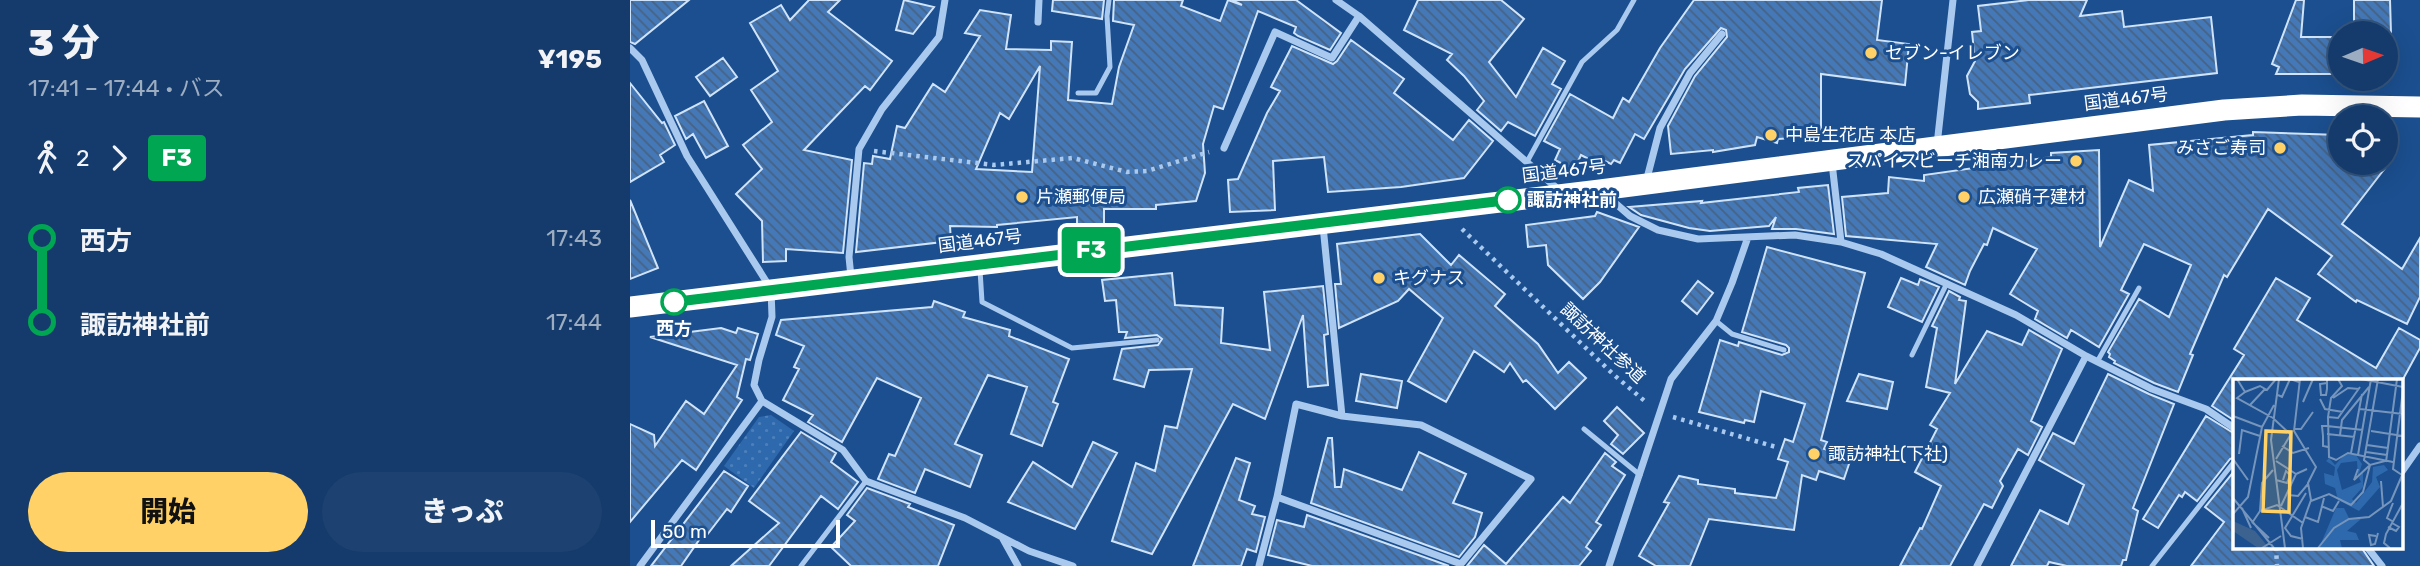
<!DOCTYPE html>
<html lang="ja">
<meta charset="utf-8">
<style>
:root{--surface:#143b6b;--page:#1d4271;--text:#f1f3f6;--muted:#9dadc1;--line:#33557e;--accent:#ffd166}
body{margin:0;font-family:Rubik,"Noto Sans JP",sans-serif;background:var(--page);color:var(--text);height:100vh;display:flex;flex-direction:column;font-size:26px;white-space:nowrap}
*{box-sizing:border-box;margin:0}
p{font-size:23px;color:var(--muted)}
.icon{flex:none;width:38px;height:38px;fill:none;stroke:currentColor;stroke-width:2;stroke-linecap:round;stroke-linejoin:round}
.map{position:relative;flex:1;overflow:hidden}
.sheet{display:flex;flex-direction:column;background:var(--surface);width:630px}
.sheet>*{flex:none}
.badge{padding:0 14px;border-radius:5px;font-size:24px;line-height:46px}
.needle{width:46px;rotate:88deg}
.controls{position:absolute;left:1698px;top:21px;display:grid;gap:14px}
.controls a{display:grid;place-items:center;width:70px;height:70px;border-radius:50%;background:var(--surface);box-shadow:0 7px 28px #0002,0 0 0 2px var(--line);font-size:35px}
.scale{position:absolute;left:21px;bottom:18px;width:189px;box-sizing:border-box;padding-left:7px;border:4px solid #fff;border-top:0;font-size:19px;line-height:24px;white-space:nowrap;color:#fff;-webkit-text-stroke:5px #1b4f8f;paint-order:stroke}
.map>.badge{position:absolute;translate:-50% -50%;box-shadow:0 0 0 4px #fff}
.legs{display:flex;align-items:center;gap:10px;height:77px;padding:0 28px;font-size:23px}
.legs p{margin-inline-start:auto}
.overview{display:flex;align-items:center;justify-content:space-between;height:119px;padding:0 28px}
h1{font-size:38px;font-weight:800;line-height:52px}
.primary-button{display:flex;gap:14px;margin-top:auto;padding:14px 28px}
.primary-button a{flex:1;height:80px;border-radius:42px;background:var(--accent);color:#111;font-size:28px;font-weight:800;line-height:80px;text-align:center}
.primary-button a+a{background:var(--page);color:var(--text)}
ul{padding:0 28px;list-style:none}
li{display:flex;align-items:center;gap:24px;height:84px;font-size:26px}
li i{display:grid;place-items:center;width:10px;height:100%;margin:0 9px;background:currentColor}
li i::after{content:'';width:18px;height:18px;margin:-9px;border:5px solid;border-radius:50%;background:var(--surface)}
li p{margin-inline-start:auto}
li:first-child i{background:linear-gradient(#0000 50%,currentColor 0)}
li:last-child i{background:linear-gradient(currentColor 50%,#0000 0)}
main{display:flex;flex:1;min-height:0}
.map>svg:first-child{display:block}
.park{fill:url(#park-dots)}
.building{fill:url(#building-back-hatch);stroke:#cfe3fa;stroke-width:2;fill-rule:evenodd}
.lines{fill:none;stroke-linecap:round;stroke-linejoin:round}
.path{stroke:#a9c9ee;stroke-width:4.5;stroke-dasharray:3.5 5;stroke-linecap:butt}
.lane{stroke:#a9c9ee;stroke-width:5}
.street{stroke:#a9c9ee;stroke-width:7}
.highway{stroke:#fff;stroke-width:21}
.line-1-casing{stroke:#fff;stroke-width:16}
.line-1{stroke:#00a651;stroke-width:10}
.poi-dot{fill:#ffd166;stroke:#1b4f8f;stroke-width:2.5}
.stop-1-dot{fill:#fff;stroke:#00a651;stroke-width:3.5}
.labels{text-anchor:middle;dominant-baseline:central;stroke-width:6;stroke-linejoin:round;paint-order:stroke}
.poi-label{font-size:18px;fill:#fff;stroke:#1b4f8f;text-anchor:start}
.street-label{font-size:18px;fill:#fff;stroke:#1b4f8f}
.stop-label{font-size:18px;font-weight:bold;fill:#fff;stroke:#1b4f8f;text-anchor:start}
.inset-road{fill:none;stroke:#7695bc;stroke-width:2}
.view{fill:#ffd166;fill-opacity:0.15;stroke:#ffd166;stroke-width:3.5}
.inset-edge{fill:none;stroke:#fff;stroke-width:3.5}
</style>
<main>
<section class="sheet">
<div class="overview"><div><h1>3 分</h1><p>17:41 – 17:44 · バス</p></div><b>¥195</b></div>
<div class="legs"><svg class="icon" aria-label="walk" viewBox="0 0 24 24"><circle cx="13" cy="4" r="2"/><path d="M13 8l-2 6 4 7M11 14l-3 7M7 12l3-4h3l4 4"/></svg>2<svg class="icon" aria-label="forward" viewBox="0 0 24 24"><path d="M9 5l7 7-7 7"/></svg><b class="badge" style="background:#00a651;color:#fff">F3</b></div>
<ul>
<li><i style="color:#00a651"></i><b>西方</b><p>17:43</p></li>
<li><i style="color:#00a651"></i><b>諏訪神社前</b><p>17:44</p></li>
</ul>
<div class="primary-button"><a>開始</a><a>きっぷ</a></div>
</section>
<div class="map">
<svg width="1790" height="566" viewBox="0 0 1790 566">
<defs>
<pattern id="park-dots" width="8" height="8" patternUnits="userSpaceOnUse" patternTransform="scale(1.75)"><rect width="8" height="8" fill="#2e69ad"/><path d="M2 2h.1M6 6h.1" fill="none" stroke="#4d80b9" stroke-width="1.8" stroke-linecap="round"/></pattern>
<pattern id="building-back-hatch" width="6" height="6" patternUnits="userSpaceOnUse" patternTransform="scale(1.75)"><rect width="6" height="6" fill="#4478b7"/><path d="M-1 5l2 2M0 0l6 6M5-1l2 2" fill="none" stroke="#486282"/></pattern>
</defs>
<rect width="100%" height="100%" fill="#1b4f8f"/>
<path class="park" d="M141,415l23,16 -40,57 -30,-22 35,-49z"/>
<path class="building" d="M0,0h59l-54,44 -5,-2z
M179,0h31l-12,12 64,49 -22,29 -5,-4 -61,64 48,10 -9,93 -57,-4v12l-23,1 -1,-41 -26,-27 26,-25 -19,-24 29,-23 -21,-32 27,-19 -28,-48 31,-18 9,15z
M274,0l30,7 -21,27 -17,-4z
M423,0h51l-2,19 -50,-8z
M484,0h69l-2,6 39,15 8,-21 14,5 -10,-5h64l45,33 -11,17 -32,-14 -4,-3 2,-6 -38,-16 -35,98 -9,-3 -11,38 2,29 -9,28 -40,4v4h-52v16l-27,1v-9l-80,8v2l-47,-1 1,15 -95,11 8,-89 8,1 1,-8 17,3 7,-33 8,2 28,-44 12,8 35,-56 -15,-3 15,-23 31,5 -5,34 45,1v-9l21,1 -4,58 44,4 7,-37 15,-42 -21,-4zM410,66l-8,106 -56,-3 24,-56 9,6z
M788,0h83l23,19 -35,43 27,35 27,-49 22,13 -13,23 9,5 -26,47 -27,-14 -7,9 -24,-21 7,-9 -20,-25 -17,-16 5,-6 -48,-24z
M1064,0h188l-5,40 32,4 -4,41 -84,-11v62l-43,3 -1,4 -20,-6 -2,8 -42,7v-2l-42,4 -3,-28 27,-50 32,-39 -1,-7 -5,-2 -36,41 -41,70 -9,-5 -15,29 -6,-3 -3,4 -10,-5 -3,5 -17,-9 -7,15 -19,-10 5,-11 -16,-8 26,-47 43,24 10,-20 6,4 31,-54z
M1399,0h58l-7,16 42,-5 2,16 87,-10 6,56 -188,22 1,8 -52,6v-7l-8,-8 -3,-18 8,-15 -3,-29 9,-1 -3,-25z
M1666,0h8l-3,37h39v37h-64l3,-7 -7,-3z
M1724,0h36l1,33h-37z
M721,40l53,39 -10,14 59,47 16,-20 24,21 -29,37 -63,9 -73,5 -4,-35 -51,4 2,49 -45,2 -2,-32 10,-1 29,-66 13,-22 -9,-4 21,-41 41,18 4,-3z
M93,58l14,19 -27,19 -14,-19z
M0,83l32,40 2,-1 11,23 -15,10 4,7 -34,20z
M74,101l24,45 -22,12 -13,-24 -7,5 -11,-23z
M1623,132l87,3v28h49l-47,61 60,45 18,-31v59l-13,27 -50,-24 -1,2 -38,-28 14,-18 -64,-47 -41,68 -3,-2 -34,79 3,1 -15,37 -24,-9 -40,-20 1,-2 -6,-4 1,-3 -2,-2 31,-53 30,18 22,-52 -47,-21 -23,46 8,4 -30,53 -28,-17 -4,8 -32,-19 3,-8 -28,-17 27,-45 -44,-21 -6,17 -3,-1 -14,27 -5,14 -39,-18 11,-23 -91,-8 -4,-39 46,-4 1,-16 35,4v-6l127,-18v-4l48,-3 1,97 29,-67 24,11 -4,-46 104,-10z
M1198,185l6,49 -38,-5h-24l4,-12 -7,9 -59,5 -21,-3 -48,-13 -12,-8 73,-6 -1,2 98,-11 -1,-4z
M0,200l28,68 -28,11z
M967,212l42,15 -39,55 -17,17 -35,-34 -2,-20 -18,2 -2,-22 69,-9z
M790,234l31,31 8,-10 46,39 -10,12 43,38 20,29 11,-11 17,16 -31,31 -29,-29 -3,2 -13,-19 -6,9 -30,-21 -28,51 -38,-21 35,-63 -34,-29 -11,12 -59,27 -4,-44h6l-4,-40z
M1137,247l98,26 -44,167 6,2 -3,7 27,9 -7,21 -25,-8 -3,9 -14,-5 -8,55 -85,-11 -19,47h-34l-17,-10 30,-53 -5,-1 15,-26 19,4v4l37,5v4l41,5 12,-36 -10,-3 7,-20 8,3 12,-38 -44,-13 -7,31 -9,-2 -1,3 -45,-11 21,-72 18,6 1,-4 43,13 7,-3v-4l-3,-3 -44,-13z
M542,273l3,32 48,3 -2,35 49,7 -6,-58 59,-6 5,48 -4,1 4,50 -20,2 -5,-72 -38,104 -32,-15 -81,150 -40,-13 24,-78 19,8 10,-45 12,2 15,-59 -43,1 -5,17 -30,-8 8,-30 36,-4 4,-6 -5,-4 -32,3 2,-6h-8l-3,-32 -11,1 -3,-21z
M1271,278l17,7 2,-6 19,8 -17,35 -34,-15z
M1646,278l34,20 -13,22 79,48 23,-40 21,12v8l-18,33h-167v40l-23,-15 32,-51 -10,-6z
M1068,281l15,12 -16,21 -15,-13z
M1319,291l11,6 -1,3 7,1 -11,83 32,-53 35,14 7,-15 33,19 -31,72 11,6 -14,28 -10,-6 -18,32 3,5 -11,22 -8,-4 -34,62h-50l20,-38 2,1 19,-43 -26,-14 22,-43 -7,-4 20,-32 -24,-6 11,-59 -5,-2z
M304,301l31,11 -2,5 47,13 -1,6 60,23 -16,43 5,2 -16,42 -31,-12 16,-47 -39,-12 -33,69 27,11 -12,32 -45,-18 -10,24 -37,-14 11,-25 6,2 26,-58 -44,-20 -35,64 -34,-20 5,-7 -30,-15 16,-31 -5,-2 10,-21 -28,-11 5,-15 151,-13z
M91,328l15,5 2,-5 20,6 -8,26 -4,-1 -9,38 5,3 -46,70 -14,-10 -52,62v-98l24,11 1,11 31,-45 18,13 33,-49 -87,-28z
M731,374l41,7 -5,27 -41,-7z
M1229,374l34,8 -6,27 -40,-8z
M1478,374l41,20 25,10 -41,104 5,3 -12,49h-3l-2,6h-54l-18,-4 -2,4h-36l29,-56 28,14 16,-39 -45,-25 14,-27 21,11z
M987,407l27,26 -21,21 -12,-10 7,-9 -14,-14z
M1576,416l29,18v23l-5,2 -33,42 -12,-9 -3,5 -3,-2 -21,33 -15,-9z
M171,432l35,21 -5,9 27,20 -20,27 -17,-13 -52,70h-38l48,-43 -30,-22z
M698,438h4l3,49h6l3,-18 58,21 17,-38 47,22 -13,29 29,10 -7,24 -16,20 -148,-54z
M463,442l24,11 -42,76 -67,-27 25,-40 39,25z
M975,453l11,9 -4,4 13,9 -29,47 5,3 -15,22 5,4 -12,15h-112l17,-21 22,19 57,-67 7,6z
M606,458l14,5 -11,37 16,6 -3,8 13,3 -9,35 -9,-3 -6,17h-48z
M1605,470v77h126l13,19h-183l33,-44 -19,-15z
M94,471l24,15 -17,26 -4,-3 -20,26 -3,-2 -23,33h-30z
M237,488l43,16 -2,3 46,18 -16,41h-87l-20,-19 24,-26 -8,-6z
M677,515l142,51h-137l-44,-11 9,-35 27,7z"/>
<g class="lines">
<path class="path" d="M244,151l120,14 79,-7 54,14 20,-1 62,-19
M832,229l152,146 33,28
M1043,417l103,30
M1646,547l1,19"/>
<path class="lane" d="M448,93h18l14,-26 -3,-51 2,-16
M898,160l54,-98 35,-32 17,-30
M350,270l2,32 90,46 85,-8
M1086,321l16,13 52,16
M1282,355l35,-72
M1467,362l42,-74
M954,429l56,46
M171,566l65,-85
M1522,566l82,-104"/>
<path class="street" d="M706,0l23,16 200,174
M408,22l1,-22
M0,48l12,12 45,96 84,133 1,28 -13,43 -5,25 8,16 -122,165
M1307,145l16,-145
M594,148l51,-116 57,26 27,-42
M1202,163l9,79
M1016,182l14,-54 30,-55 32,-39
M976,195l24,21 28,14 40,9 97,-4 46,7 40,12 135,61 70,41 66,33 54,20 28,19
M693,226l19,190 -46,-12 -19,93 184,67 70,-85 -110,-54 -79,-9
M221,277l-2,-20 10,-108 23,-40 57,-72 6,-37
M132,401l81,49 23,31 99,37 64,33 44,15
M1771,473l19,-27
M373,539l15,27
M1737,547l15,19
M629,566l18,-69
M979,566l62,-187 45,-58 16,-38 16,-46
M1347,566l109,-210"/>
<path class="highway" d="M0,307l970,-117 624,-80 78,-5 118,2"/>
</g>
<g class="lines">
<g class="line-1-casing">
<path id="line-1" d="M44,302l834,-102"/>
</g>
<use href="#line-1" class="line-1"/>
</g>
<g class="poi-dot">
<circle cx="1241" cy="53" r="7"/>
<circle cx="1141" cy="135" r="7"/>
<circle cx="1650" cy="148" r="7"/>
<circle cx="1446" cy="161" r="7"/>
<circle cx="392" cy="197" r="7"/>
<circle cx="1334" cy="197" r="7"/>
<circle cx="749" cy="278" r="7"/>
<circle cx="1184" cy="454" r="7"/>
</g>
<g class="stop-1-dot">
<circle cx="878" cy="200" r="12"/>
<circle cx="44" cy="302" r="12"/>
</g>
<g class="labels">
<g class="poi-label">
<text x="1255" y="53">セブン-イレブン</text>
<text x="1155" y="135">中島生花店 本店</text>
<text x="1636" y="148" text-anchor="end">みさご寿司</text>
<text x="1432" y="161" text-anchor="end">スパイスビーチ湘南カレー</text>
<text x="406" y="197">片瀬郵便局</text>
<text x="1348" y="197">広瀬硝子建材</text>
<text x="763" y="278">キグナス</text>
<text x="1198" y="454">諏訪神社(下社)</text>
</g>
<g class="street-label">
<text transform="translate(1496 99) rotate(-7)">国道467号</text>
<text transform="translate(934 171) rotate(-7)">国道467号</text>
<text transform="translate(350 241) rotate(-7)">国道467号</text>
<text transform="translate(973 343) rotate(43)">諏訪神社参道</text>
</g>
<g class="stop-label">
<text x="897" y="200">諏訪神社前</text>
<text x="44" y="329" text-anchor="middle">西方</text>
</g>
</g>
<g transform="translate(1603 379)">
<rect width="170" height="170" fill="#1b4f8f"/>
<path d="M112,75l11,1 6,9 -4,13 -1,-16 -16,2 -4,7 5,20 19,-8 -2,-4 4,-7v16l-11,12 4,4 16,-21 1,-15 11,-2 4,5 -12,7 4,10 -21,24 -21,-11 -3,-12 -10,-4 -1,-11 10,3 1,-9 -9,-6 3,-3 6,7zM103,129h8l5,10 12,1 -14,12 9,2 3,7h-19l2,8h-23z" fill="#2e69ad"/>
<path d="M0,142l22,10 14,17h-11l-25,-17z" fill="#3c6290"/>
<path class="inset-road" d="M4,0l8,13 -8,6 36,20 17,16M46,0l-8,61 14,108M67,0l-6,52 22,36 -8,16 3,17 -10,28 2,20M105,0l4,7 -11,12 -3,19 1,40 7,3 12,-7 45,9M128,0l42,8M145,0l-14,81 6,5 15,-4M94,4l-7,1 1,11h5l1,-6v-10M12,13l15,-6 7,4 9,-11M45,16l4,2 8,-18 9,3M100,19l15,-10 11,1M87,20l5,10 18,3M70,23l10,-23M17,26l15,-16M127,30l43,5M0,37l29,11M95,38l10,1 22,-31M94,47l36,4M94,47h-5l1,10v10l5,1M62,50h6l12,-17M138,52l32,5M94,55l28,3M107,56l2,-15 27,-33M134,66l21,3M49,67l11,7 16,-5M133,73l21,3M118,74l11,-59M6,75l3,-24 18,6M125,76l13,-76M0,80l15,21M43,80l15,-25M43,82l20,13M153,83l11,-83M125,90l-4,11 16,-15M169,96l-9,-6 10,-79M43,101l11,3 3,-8 -4,-4 -3,9M148,102l2,26M55,116l10,1 10,-12M0,119l41,50M78,122l18,-7 22,11 12,-13 7,-27M48,127l15,-32 11,-5M88,127l12,5 6,-10M9,129l9,20M27,132l2,-28 11,-13M0,135l15,-17 14,-70 12,-22M72,138l13,5 6,-24M159,142l-5,-3 6,-15M19,143l17,16M19,144l8,-12 17,-6 26,18M155,148l8,4 3,-4 -7,-4M143,157l-7,-1 2,10 4,-1 3,-11M70,160l-12,-3 -6,-8 21,-35M29,169l19,-12M85,169l16,-20 15,-9 20,-2 22,-16 12,-28M157,169l-6,-5 2,-9 17,-31"/>
<path class="view" d="M33,52l25,1 -2,80 -26,-1z"/>
<rect width="170" height="170" class="inset-edge"/>
</g>
</svg>
<div class="controls">
<a><svg class="needle" viewBox="-14 -14 28 28"><path d="M0-13l5 13h-10z" fill="#e53935"/><path d="M0 13l5-13h-10z" fill="#9dadc1"/></svg></a>
<a><svg class="icon" aria-label="locate" viewBox="0 0 24 24"><circle cx="12" cy="12" r="6"/><path d="M12 2v4M12 18v4M2 12h4M18 12h4"/></svg></a>
</div>
<div class="scale">50 m</div>
<b class="badge" style="left:461px;top:250px;background:#00a651;color:#fff">F3</b>
</div>
</main>
